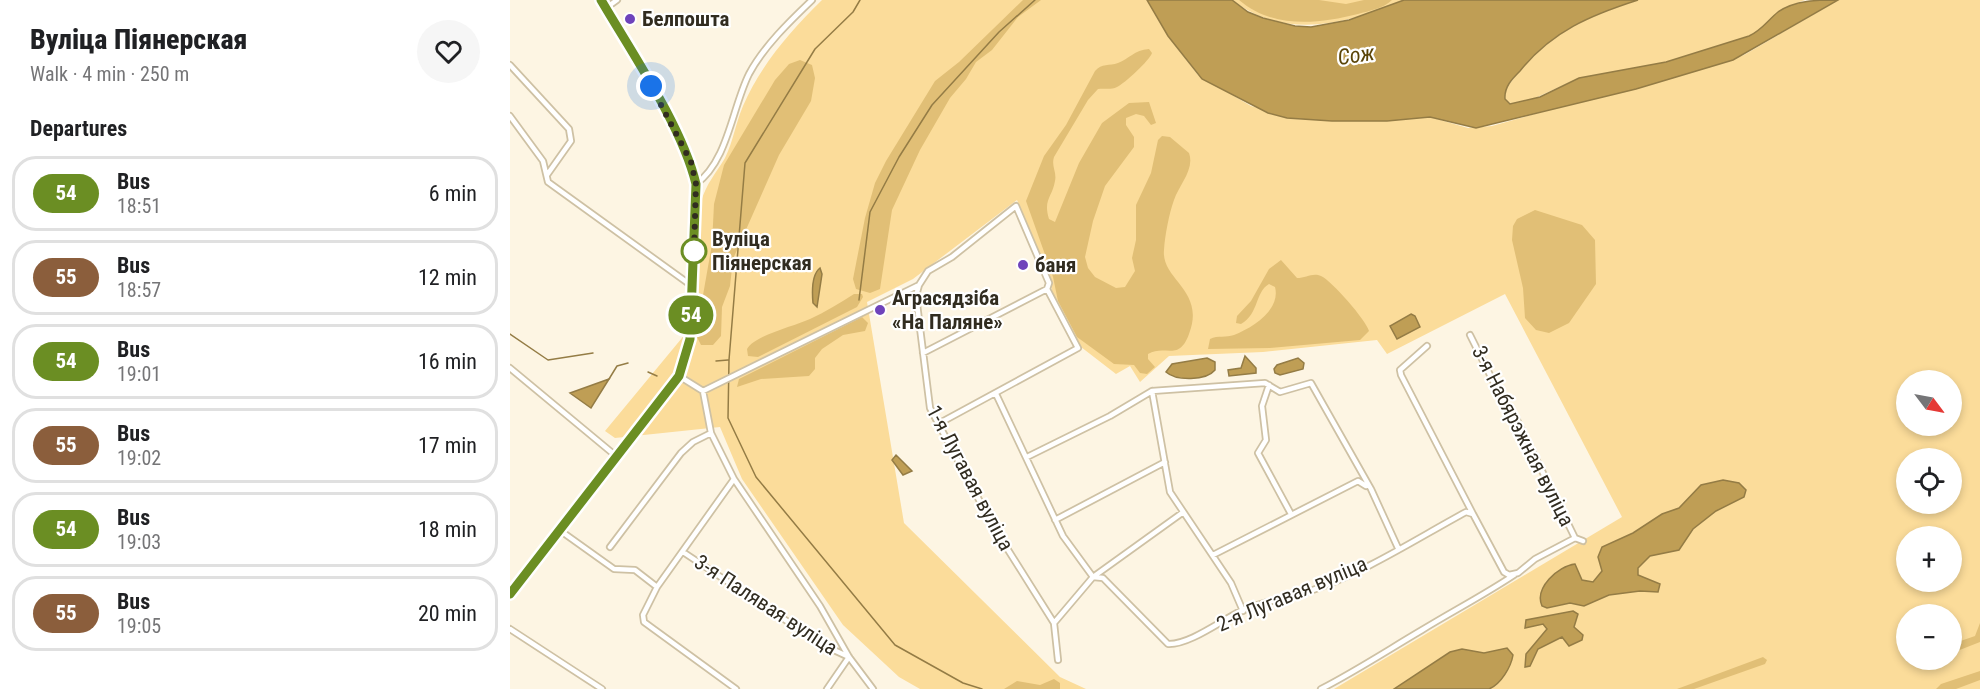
<!DOCTYPE html>
<meta charset="utf-8">
<style>
:root{--surface:#fff;--page:#f6f6f6;--text:#202124;--muted:#757577;--line:#e0e0e0}
body{margin:0;font-family:"Roboto Condensed",sans-serif;background:var(--page);color:var(--text);height:100vh;display:flex;flex-direction:column;font-size:22px;white-space:nowrap}
*{box-sizing:border-box;margin:0}
p{font-size:20px;color:var(--muted)}
.icon{flex:none;width:33px;height:33px;fill:none;stroke:currentColor;stroke-width:2;stroke-linecap:round;stroke-linejoin:round}
.map{position:relative;flex:1;overflow:hidden}
.sheet{display:flex;flex-direction:column;background:var(--surface);width:510px}
.sheet>*{flex:none}
.badge{padding:0 12px;border-radius:20px;font-size:21px;line-height:39px}
.needle{width:39px;rotate:122deg}
.tools{position:absolute;left:1386px;top:370px;display:grid;gap:12px}
.tools a{display:grid;place-items:center;width:66px;height:66px;border-radius:50%;background:var(--surface);box-shadow:0 3px 9px #0003;font-size:30px}
.you{position:absolute;width:30px;height:30px;margin:-15px;border:4px solid #fff;border-radius:50%;background:#1a73e8;box-shadow:0 0 0 9px #1a73e833}
.map>.badge{position:absolute;translate:-50% -50%;box-shadow:0 0 0 3px #fff}
h2{padding:0 30px;font-size:22px;line-height:54px}
.round{display:grid;place-items:center;flex:none;width:63px;height:63px;border-radius:32px;background:var(--page)}
.headline{display:flex;align-items:center;justify-content:space-between;height:102px;padding:0 30px}
h1{font-size:28px;font-weight:800;line-height:45px}
ul{padding:0;list-style:none}
li{display:flex;align-items:center;gap:18px;height:75px;margin:0 12px 9px;padding:0 18px;border:3px solid var(--line);border-radius:24px}
li div{flex:1}
li b{display:block;font-size:22px}
li em{font-style:normal}
li .badge{min-width:66px;font-weight:700;text-align:center}
main{display:flex;flex:1;min-height:0}
.map>svg:first-child{display:block}
.green{fill:#fbdc9a;fill-rule:evenodd}
.forest{fill:#e1bf76}
.water{fill:#bf9e55;stroke:#947c45;stroke-width:1.5}
.lines{fill:none;stroke-linecap:round;stroke-linejoin:round}
.stream{stroke:#947c45;stroke-width:1.5}
.minor-casing{stroke:#cec1a4;stroke-width:8}
.minor{stroke:#fff;stroke-width:4.5}
.line-casing{stroke:#fff;stroke-width:14}
.line{stroke:#6b8e23;stroke-width:9}
.walk{stroke:#312c20;stroke-width:6;stroke-dasharray:0 10.8}
.poi-dot{fill:#6e43bb;stroke:#fff;stroke-width:2}
.stop-dot{fill:#fff;stroke:#6b8e23;stroke-width:3}
.labels{text-anchor:middle;dominant-baseline:central;stroke-width:4.5;stroke-linejoin:round;paint-order:stroke}
.poi-label{font-size:21px;font-weight:bold;fill:#312c20;stroke:#fff;text-anchor:start}
.stop-label{font-size:21px;font-weight:bold;fill:#312c20;stroke:#fff;text-anchor:start}
.street-label{font-size:21px;fill:#312c20;stroke:#fff}
.water-label{font-size:22px;font-style:italic;fill:#5a4407;stroke:#fff}
</style>
<main>
<section class="sheet">
<div class="headline"><div><h1>Вуліца Піянерская</h1><p>Walk · 4 min · 250 m</p></div><a class="round"><svg class="icon" aria-label="heart" viewBox="0 0 24 24"><path d="M12 20l-8-8c-3-5 5-10 8-4 3-6 11-1 8 4z"/></svg></a></div>
<h2>Departures</h2>
<ul>
<li><span class="badge" style="background:#6b8e23;color:#fff">54</span><div><b>Bus</b><p>18:51</p></div><em>6 min</em></li>
<li><span class="badge" style="background:#8b5e3c;color:#fff">55</span><div><b>Bus</b><p>18:57</p></div><em>12 min</em></li>
<li><span class="badge" style="background:#6b8e23;color:#fff">54</span><div><b>Bus</b><p>19:01</p></div><em>16 min</em></li>
<li><span class="badge" style="background:#8b5e3c;color:#fff">55</span><div><b>Bus</b><p>19:02</p></div><em>17 min</em></li>
<li><span class="badge" style="background:#6b8e23;color:#fff">54</span><div><b>Bus</b><p>19:03</p></div><em>18 min</em></li>
<li><span class="badge" style="background:#8b5e3c;color:#fff">55</span><div><b>Bus</b><p>19:05</p></div><em>20 min</em></li>
</ul>
</section>
<div class="map">
<svg width="1470" height="689" viewBox="0 0 1470 689">
<rect width="100%" height="100%" fill="#fdf5e3"/>
<path class="green" d="M312,0h325l21,36 30,39 53,31 45,13 91,2 43,-4 38,11 24,-2 252,-71 94,-55h142v689h-646l288,-172 -117,-223 -118,60 -10,-14 -114,12 -94,4 -29,26 -10,-16 -14,8 -35,-27 -29,-55 -2,-15 -33,-77 -104,79 -46,23 37,221 156,154 26,12h-166l-21,-12 -56,-52 -101,-146 -22,-52 -105,11 -10,-7 91,-110 5,-119c5,-18 15,-29 24,-44 8,-16 11,-36 18,-52 17,-40 48,-76 79,-106zM1396,381h46v45h-46zM1396,459h46v45h-46zM1396,537h46v45h-46zM1396,615h46v45h-46z
M722,0h172c-58,24 -117,41 -172,0z
M1128,0h167c-29,9 -33,26 -56,36l-83,26 -87,16 -46,21 -20,5 -7,-3 -2,-6 4,-9c34,-47 76,-71 130,-86z"/>
<path class="forest" d="M513,0h18l-23,17 -26,33 -16,12 -10,17 -16,19 -30,52 -28,60 -12,79 -10,4 -14,-4 -3,-10 12,-61 10,-35 11,-22 49,-80 24,-19z
M729,0h80l27,4 18,-4h28c-8,8 -23,11 -34,14 -40,10 -85,15 -119,-14z
M639,49l3,4c-2,7 -28,31 -35,34 -6,3 -12,1 -19,2l-10,11 -34,57c-3,9 3,15 1,24 -3,17 -12,18 -6,38l6,3 24,-59 23,-40 27,-20 20,-1 7,21 -5,2 -7,-9 -8,-2 -10,4v7l8,12v10l-29,39 -12,35 -8,36 3,11 7,9 21,11 9,-1 10,-16 -3,-13 4,-18v-35l15,-32 7,-33 4,-4 8,1 19,16c6,16 -10,32 -15,47 -5,14 -9,35 -10,50 -3,30 42,40 25,84 -10,28 -24,10 -41,20v5l7,8 -8,7 -7,-1 -6,-8 -20,-1 -37,-27 -19,-36 -5,-24 -27,-76 18,-45 22,-31 29,-54c7,-8 14,-5 23,-8 11,-4 16,-13 31,-14z
M290,60l12,5 3,13 -4,23 -32,54 -46,104 -3,27 -8,21 -1,29 -8,9h-12l-5,-10 16,-91 2,-40 10,-39 51,-85 14,-16z
M1025,210l47,15 13,15 1,44 -27,39 -20,10 -13,-3 -11,-12 -2,-30 -11,-48 1,-14 4,-7z
M771,260l16,18c9,0 16,-6 24,-2 11,5 45,44 48,55l-9,9 -90,8 -62,1 2,-10c8,-4 16,-1 24,-4 18,-7 47,-25 41,-48l-6,-3c-14,8 -10,30 -28,40l-5,-1 1,-7 14,-15 18,-32z
M344,294h8l1,3 -6,10 -99,50 -10,-1 -1,-7c8,-14 48,-23 63,-30 15,-7 30,-16 44,-25z
M352,317l6,6 -3,8 -22,4 -21,14 -7,9v11l-6,7 -48,3 -24,8 2,-8z
M1470,623v19l-28,11v-9l23,-8z
M1253,657l4,3 -2,4 -71,25h-17z
M1470,671v9l-24,9h-20l5,-5z
M544,679l6,4v6h-56l13,-8 23,4z"/>
<path class="water" d="M637,0h85l16,12 15,6 32,8 16,1 38,-7 55,-20h234c-47,15 -86,31 -118,71 -8,8 -16,16 -15,28l5,5 30,-7 39,-19 87,-16 83,-26c13,-6 19,-16 29,-24 17,-12 40,-12 60,-12l-105,60 -97,29 -160,39 -46,-11 -43,4h-55l-45,-3 -19,-5 -66,-34 -34,-43z
M310,268l2,6 -5,33 -4,-4c-1,-11 -2,-28 7,-35z
M901,314l4,2 5,11 -23,12 -7,-13z
M735,356l11,12v5l-27,3 -1,-6 13,-2z
M697,358l8,4v8c-9,11 -39,11 -49,2l6,-8z
M788,358l6,5 -1,6 -23,6 -5,-2 -1,-4 3,-4z
M99,379l-18,29 -21,-15z
M386,455l16,16 -9,4 -11,-15z
M1213,480l16,3 7,7 -2,7 -28,14 -23,18 -14,21 -29,6 -12,12v7l22,9 -2,8 -18,-1 -31,4 -25,11 -14,-3 -23,5 -5,-2c-8,-18 16,-40 33,-42l7,16 11,2 9,-11 -4,-14 4,-10 31,-14 29,-19 17,-6 22,-23z
M1063,611l5,3 -4,13 9,8 -1,5 -13,6 -7,-9 -24,12 -8,17 -5,1 1,-13 21,-25 -4,-5 -18,4 1,-8z
M997,648l6,7c-2,12 -12,29 -24,34 -14,0 -77,0 -95,0l56,-37 12,-3 22,4z"/>
<g class="lines">
<path class="stream" d="M350,0l-7,12 -38,37 -70,114 -16,197 -1,58 28,59 139,168 68,38 19,6
M349,300l11,-88 29,-55 33,-52 67,-73 36,-32
M0,334l38,26 45,-7
M206,361l12,-1
M138,372l9,4
M99,379l8,-13 11,-3"/>
<g class="minor-casing">
<path id="minor" d="M96,8l11,-8
M0,65l59,64 2,12 -24,34
M0,116l33,45 5,21 144,104
M186,184c32,-23 36,-76 53,-110 15,-28 41,-53 63,-74
M960,335l28,56 18,27 59,120
M917,346l-27,24 1,5 72,139
M413,353l124,-64
M0,368l106,88
M169,376l24,15 216,-106
M759,385l-7,21 4,34 -8,13 33,61
M193,391l8,42 23,46 86,127 29,51 24,32
M486,394l67,142 30,41 10,1 65,66c22,1 55,-25 75,-34 22,-9 45,-12 67,-19 54,-18 106,-52 156,-79l7,2 31,58 5,3 9,-2 17,-14 40,-21 8,3
M428,424l140,-76 -31,-59 2,-6 -33,-77 -64,51 -24,14 -9,14 -3,11 14,112 63,118 61,97 4,37
M517,457l83,-41 42,-25
M545,520l110,-58
M48,529l56,40 21,1 22,17 -14,28 1,7 92,67
M100,547l71,-94 12,-11 18,-9
M173,552l140,93 26,12 -22,32
M703,555l145,-74 8,5
M147,587l77,-108
M0,594l169,-218 11,-37 6,-155 -5,-22 -16,-34 -74,-128
M733,611l-12,-28 -61,-91 -18,-101 113,-8 15,9 31,-9 60,106 27,59
M544,623l39,-46 89,-64
M0,629l92,60
M811,689c35,-18 67,-39 101,-59 31,-19 62,-35 92,-55"/>
</g>
<use href="#minor" class="minor"/>
</g>
<g class="lines">
<g class="line-casing">
<path id="line" d="M0,594l169,-218 11,-37 6,-155c-14,-58 -64,-131 -95,-184"/>
</g>
<use href="#line" class="line"/>
<path class="walk" d="M141,86l40,76 5,22 -2,67"/>
</g>
<g class="poi-dot">
<circle cx="120" cy="19" r="6"/>
<circle cx="513" cy="265" r="6"/>
<circle cx="370" cy="310" r="6"/>
</g>
<circle class="stop-dot" cx="184" cy="251" r="12"/>
<g class="labels">
<g class="poi-label">
<text x="132" y="19">Белпошта</text>
<text x="525" y="265">баня</text>
<text x="382" y="298">Аграсядзіба<tspan x="382" dy="24">«На Паляне»</tspan></text>
</g>
<g class="stop-label">
<text x="202" y="239">Вуліца<tspan x="202" dy="24">Піянерская</tspan></text>
</g>
<g class="street-label">
<text transform="translate(1013 436) rotate(63)">3-я Набярэжная вуліца</text>
<text transform="translate(460 478) rotate(62)">1-я Лугавая вуліца</text>
<text transform="translate(782 594) rotate(-23)">2-я Лугавая вуліца</text>
<text transform="translate(256 605) rotate(33)">3-я Палявая вуліца</text>
</g>
<g class="water-label">
<text transform="translate(846 55) rotate(-8)">Сож</text>
</g>
</g>
</svg>
<div class="tools">
<a><svg class="needle" viewBox="-14 -14 28 28"><path d="M0-13l5 13h-10z" fill="#e53935"/><path d="M0 13l5-13h-10z" fill="#757577"/></svg></a>
<a><svg class="icon" aria-label="locate" viewBox="0 0 24 24"><circle cx="12" cy="12" r="6"/><path d="M12 2v4M12 18v4M2 12h4M18 12h4"/></svg></a>
<a>+</a>
<a>−</a>
</div>
<div class="you" style="left:141px;top:86px"></div>
<b class="badge" style="left:181px;top:315px;background:#6b8e23;color:#fff">54</b>
</div>
</main>
